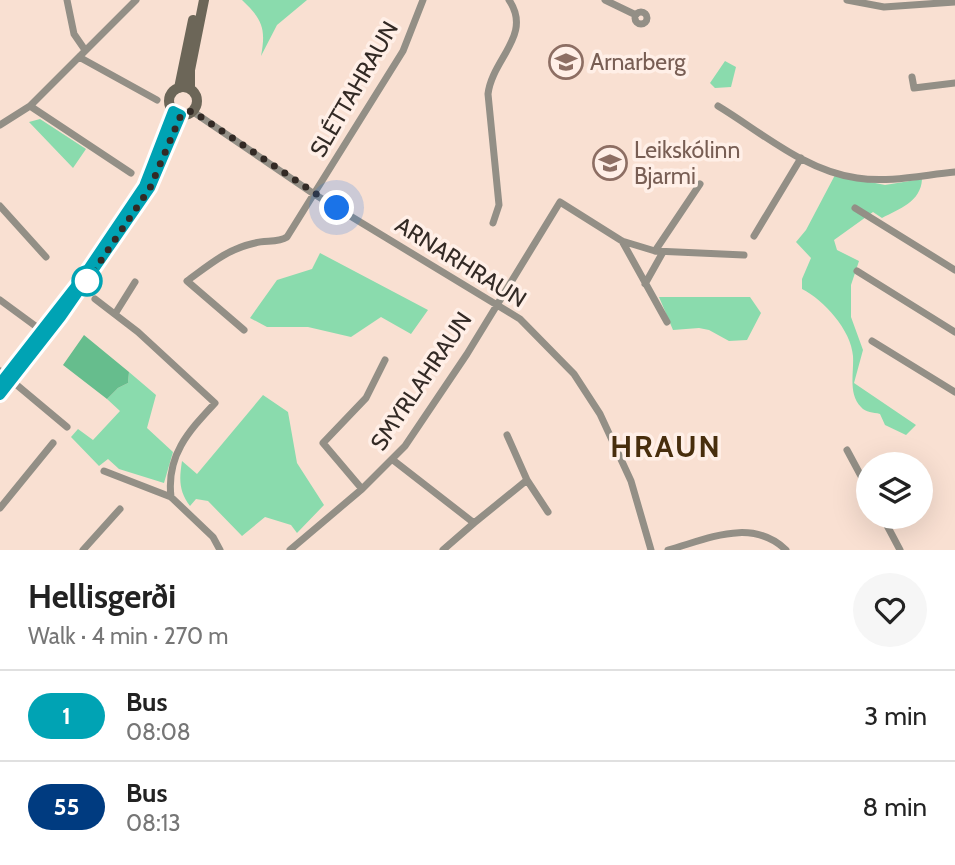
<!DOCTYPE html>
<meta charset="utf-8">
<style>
:root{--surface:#fff;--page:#f6f6f6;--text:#222;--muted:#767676;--line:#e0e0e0}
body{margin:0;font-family:Cabin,sans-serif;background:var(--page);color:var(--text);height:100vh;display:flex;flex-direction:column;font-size:26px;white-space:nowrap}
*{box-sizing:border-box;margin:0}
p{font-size:23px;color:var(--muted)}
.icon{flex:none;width:38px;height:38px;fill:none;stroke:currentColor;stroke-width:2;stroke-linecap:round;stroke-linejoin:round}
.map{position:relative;height:550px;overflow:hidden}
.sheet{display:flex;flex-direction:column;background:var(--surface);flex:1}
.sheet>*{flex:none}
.badge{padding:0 14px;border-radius:23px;font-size:24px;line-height:46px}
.buttons{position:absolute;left:856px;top:452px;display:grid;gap:14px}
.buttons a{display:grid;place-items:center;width:77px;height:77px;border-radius:50%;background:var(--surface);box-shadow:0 7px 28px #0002;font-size:35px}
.you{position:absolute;width:35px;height:35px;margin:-18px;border:5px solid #fff;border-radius:50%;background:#1a73e8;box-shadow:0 0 0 10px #1a73e833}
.map>.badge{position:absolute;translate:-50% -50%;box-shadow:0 0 0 4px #fff}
.round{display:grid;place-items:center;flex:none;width:74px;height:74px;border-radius:37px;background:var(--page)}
.headline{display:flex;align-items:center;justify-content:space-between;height:119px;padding:0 28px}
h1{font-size:33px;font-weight:700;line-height:52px}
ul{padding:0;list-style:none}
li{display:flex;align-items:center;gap:21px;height:91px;padding:0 28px;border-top:2px solid var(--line)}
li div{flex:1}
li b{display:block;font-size:26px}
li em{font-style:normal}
li .badge{min-width:77px;font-weight:700;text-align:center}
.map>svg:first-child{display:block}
.green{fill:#8adbad}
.forest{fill:#66bd8d}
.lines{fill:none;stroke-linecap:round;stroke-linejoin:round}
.minor{stroke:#938f86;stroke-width:7}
.secondary{stroke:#6c6658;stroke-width:10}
.line-casing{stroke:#fff;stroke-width:16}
.line{stroke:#00a3b4;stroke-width:10}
.walk{stroke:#332a25;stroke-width:7;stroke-dasharray:0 12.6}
.stop-dot{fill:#fff;stroke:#00a3b4;stroke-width:3.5}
.labels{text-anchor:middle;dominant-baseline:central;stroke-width:7;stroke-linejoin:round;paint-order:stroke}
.education-label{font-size:23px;fill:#785e54;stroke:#ffefe7;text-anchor:start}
.street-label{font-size:23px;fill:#332a25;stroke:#ffefe7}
.district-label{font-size:30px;font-weight:bold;letter-spacing:2px;fill:#482e0d;stroke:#ffefe7}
</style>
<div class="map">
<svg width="955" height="550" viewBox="0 0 955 550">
<rect width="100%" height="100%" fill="#f9e0d2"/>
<path class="green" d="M242,0h65l-30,25 -16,31c5,-27 2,-36 -19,-56z
M725,61l11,6 -5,20 -16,1 -5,-5z
M40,119l46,30 -13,19 -44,-46z
M835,175l50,10 37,-6c-1,23 -23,30 -40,39l-9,-6 -39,28 3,10 22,11 -8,24v32l12,33 -9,33 62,42 -10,10 -21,-10 -5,-11c-7,-2 -14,-1 -19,-7 -13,-13 -7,-34 -8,-51 -2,-26 -29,-56 -51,-67v-10l9,-21 -15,-16 10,-12z
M320,253l108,57 -17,24 -30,-17 -30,20 -43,-10h-41l-17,-9 27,-38 35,-11z
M659,297h91l11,16 -14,27 -18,1 -20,-11 -10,-2 -26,2z
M129,372l27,23 -9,33 26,24 -9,31 -45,-14 -11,-10 -9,7 -28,-29 7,-8 15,11 27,-29 -13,-12 11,-11 10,-5z
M263,395l25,17 9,51 27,42 -27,28 -6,-8 -26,-8 -23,19 -34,-35 -12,-2 -6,7c-11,-15 -11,-26 -8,-45l15,13z"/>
<path class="forest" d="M84,335l45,37 -1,11 -10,5 -11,11 -44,-34z"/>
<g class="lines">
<path class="minor" d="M67,0l7,34 11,16
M605,0l31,15
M847,0l37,7 71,-5
M635 18a6 6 0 1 1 12 0a6 6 0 1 1-12 0Z
M79,57l78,43
M912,77l2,11 41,-5
M30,106l101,67
M718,106c43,26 87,65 139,72 32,5 66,-3 98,-6
M192,111l122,83 206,125 54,55 26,40 31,67 20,69
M0,125l30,-19 106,-106
M0,206l46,51
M855,208l100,62
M493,223l6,-18 -11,-111c4,-35 45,-59 21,-94
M754,236l47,-78
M622,241l45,81
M655,251l45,-67
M857,271l98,61
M645,284l18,-32
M95,299l43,33 77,71c-26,28 -49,52 -44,94
M0,300l45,33
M115,314l20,-32
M244,330l-57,-49c22,-16 40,-32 68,-38 11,-3 23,0 32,-6l116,-186 20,-51
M872,341l83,51
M0,371l67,56
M507,435l20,45 21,32
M847,450l21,39
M393,460l81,63 -31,27
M104,471l67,26 42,40 7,13
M362,489l-39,-46 43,-45 19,-38
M0,508l53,-65
M882,516l18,34
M474,523l53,-43
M83,550l37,-41
M290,550l72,-61 43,-43 62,-92 93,-152 62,39 33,10 89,4
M668,550c40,-11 84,-33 118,0"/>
<path class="secondary" d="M169 101a14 14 0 1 1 28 0a14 14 0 1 1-28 0Z
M179,88l14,-68
M190,89v-19l14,-70
M165,131l8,-20
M0,383l55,-69
M0,395l75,-96 75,-111 15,-44 16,-29"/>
</g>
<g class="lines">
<g class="line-casing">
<path id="line" d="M0,383l82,-105 62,-92 29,-75 8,4 -31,73 -89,129 -61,78"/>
</g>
<use href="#line" class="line"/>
<path class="walk" d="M87,281l63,-93 31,-73 11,-4 145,97"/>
</g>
<defs>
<g id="school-ring" transform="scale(1.75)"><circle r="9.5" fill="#ffefe7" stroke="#8d6e63" stroke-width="1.5"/><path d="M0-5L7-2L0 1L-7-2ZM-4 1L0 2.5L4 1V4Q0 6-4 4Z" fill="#8d6e63"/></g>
</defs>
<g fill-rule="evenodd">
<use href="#school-ring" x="566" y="62"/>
<use href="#school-ring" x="610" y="163"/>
</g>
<circle class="stop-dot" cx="87" cy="281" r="14"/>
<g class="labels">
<g class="education-label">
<text x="590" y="62">Arnarberg</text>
<text x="634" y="150">Leikskólinn<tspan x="634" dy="26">Bjarmi</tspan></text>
</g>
<g class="street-label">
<text transform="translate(354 89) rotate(-60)">SLÉTTAHRAUN</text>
<text transform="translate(461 262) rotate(32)">ARNARHRAUN</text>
<text transform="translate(421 381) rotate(-56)">SMYRLAHRAUN</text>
</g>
<g class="district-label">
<text x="666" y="446">HRAUN</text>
</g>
</g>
</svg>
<div class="buttons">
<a><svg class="icon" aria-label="layers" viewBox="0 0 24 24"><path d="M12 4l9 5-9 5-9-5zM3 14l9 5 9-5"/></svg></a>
</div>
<div class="you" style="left:337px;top:208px"></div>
</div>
<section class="sheet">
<div class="headline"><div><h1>Hellisgerði</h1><p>Walk · 4 min · 270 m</p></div><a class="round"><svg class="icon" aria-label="heart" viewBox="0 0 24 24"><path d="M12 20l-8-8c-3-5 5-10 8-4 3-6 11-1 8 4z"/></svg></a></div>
<ul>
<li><span class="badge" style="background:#00a3b4;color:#fff">1</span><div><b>Bus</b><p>08:08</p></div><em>3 min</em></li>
<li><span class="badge" style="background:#003b80;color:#fff">55</span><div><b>Bus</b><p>08:13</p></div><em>8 min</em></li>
</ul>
</section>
